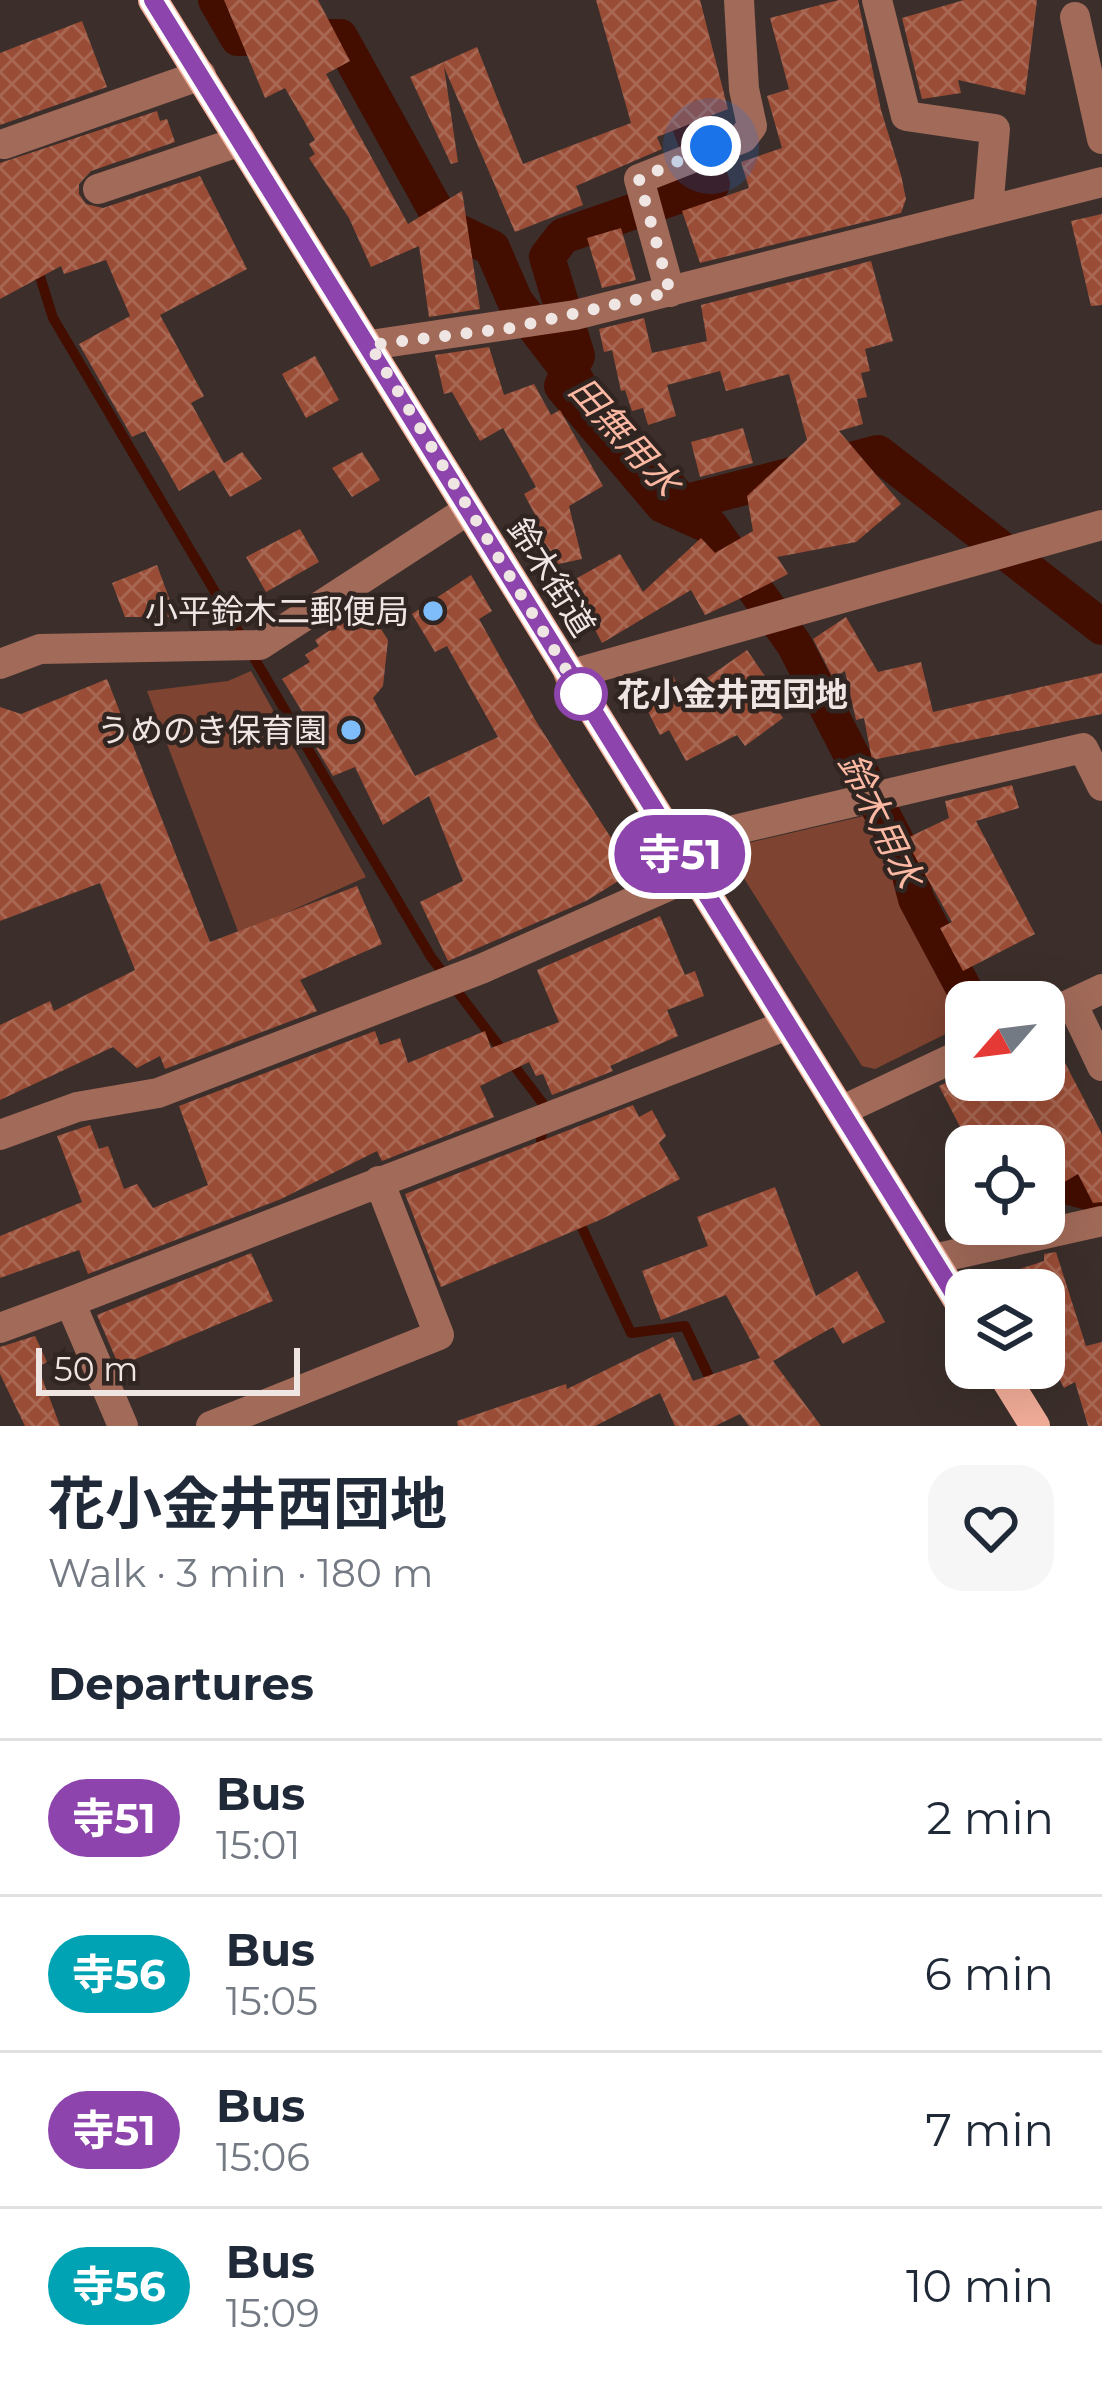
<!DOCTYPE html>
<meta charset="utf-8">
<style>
:root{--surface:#fff;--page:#f6f6f7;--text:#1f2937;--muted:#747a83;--line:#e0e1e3}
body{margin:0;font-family:Montserrat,"Noto Sans JP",sans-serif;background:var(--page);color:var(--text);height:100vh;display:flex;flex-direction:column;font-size:45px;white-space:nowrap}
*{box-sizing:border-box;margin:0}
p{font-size:39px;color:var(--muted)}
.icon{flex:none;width:66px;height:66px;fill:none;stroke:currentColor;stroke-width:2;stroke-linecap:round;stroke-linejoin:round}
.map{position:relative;height:1426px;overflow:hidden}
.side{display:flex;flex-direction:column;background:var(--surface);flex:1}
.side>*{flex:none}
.badge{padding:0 24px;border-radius:39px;font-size:42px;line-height:78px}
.needle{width:78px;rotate:242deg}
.controls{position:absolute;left:945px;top:981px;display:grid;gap:24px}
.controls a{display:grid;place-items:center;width:120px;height:120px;border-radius:24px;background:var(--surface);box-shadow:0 12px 48px #0002;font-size:60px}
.scale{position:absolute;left:36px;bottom:30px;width:264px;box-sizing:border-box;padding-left:12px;border:6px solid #efe6e4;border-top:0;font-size:33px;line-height:42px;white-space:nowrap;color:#efe6e4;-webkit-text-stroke:9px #312521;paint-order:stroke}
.you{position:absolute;width:60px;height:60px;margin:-30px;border:9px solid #fff;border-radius:50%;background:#1a73e8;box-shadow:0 0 0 18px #1a73e833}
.map>.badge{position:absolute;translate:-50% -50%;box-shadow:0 0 0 6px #fff}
h2{padding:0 48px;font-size:45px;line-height:108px}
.round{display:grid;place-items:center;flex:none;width:126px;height:126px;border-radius:36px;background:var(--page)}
.summary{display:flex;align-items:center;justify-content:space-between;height:204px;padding:0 48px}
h1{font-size:57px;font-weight:700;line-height:90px}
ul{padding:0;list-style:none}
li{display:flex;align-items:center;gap:36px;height:156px;padding:0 48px;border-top:3px solid var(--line)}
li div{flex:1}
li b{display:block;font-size:45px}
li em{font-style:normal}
li .badge{min-width:132px;font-weight:700;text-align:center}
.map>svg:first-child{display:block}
.park{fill:#7f4331}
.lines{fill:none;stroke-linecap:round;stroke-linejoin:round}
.stream{stroke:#430d00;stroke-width:10}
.canal{stroke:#430d00;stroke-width:36}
.building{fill:url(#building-cross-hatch)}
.minor{stroke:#a16a59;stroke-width:30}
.major{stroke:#f3ae99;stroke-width:30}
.line-casing{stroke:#fff;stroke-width:27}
.line{stroke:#8e44ad;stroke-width:18}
.walk{stroke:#efe6e4;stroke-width:12;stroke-dasharray:0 21.6}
.poi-dot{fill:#7ebdf9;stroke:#312521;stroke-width:4.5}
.stop-dot{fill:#fff;stroke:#8e44ad;stroke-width:6}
.labels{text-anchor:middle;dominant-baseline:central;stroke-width:9;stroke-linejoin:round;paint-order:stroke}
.street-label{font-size:33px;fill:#efe6e4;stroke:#312521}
.poi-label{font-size:33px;fill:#efe6e4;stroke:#312521;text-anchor:end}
.stop-label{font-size:33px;font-weight:bold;fill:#efe6e4;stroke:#312521;text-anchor:start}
.water-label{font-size:36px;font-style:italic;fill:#fbb8a3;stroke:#312521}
</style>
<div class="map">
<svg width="1102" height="1426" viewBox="0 0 1102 1426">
<defs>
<pattern id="building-cross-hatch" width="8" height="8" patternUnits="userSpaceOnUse" patternTransform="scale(3)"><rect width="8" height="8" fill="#9a4d36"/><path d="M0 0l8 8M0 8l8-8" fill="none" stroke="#a86753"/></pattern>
</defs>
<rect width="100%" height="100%" fill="#3c2f2b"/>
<path class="park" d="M251,671l115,206 -127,57 -92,-243 81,-10z
M864,816l102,202v6l-91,45 -13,-3 -127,-202 4,-19z"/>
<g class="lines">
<path class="stream" d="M37,267l16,51 378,639 113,148 -3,35 6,13
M578,1219l53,114 54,-7 28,59"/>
<path class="canal" d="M216,0l22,38 102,-1 104,188 48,23 23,53 62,81
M643,0l69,184 -149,52 -16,21 30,99 -15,30 101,119 47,21 84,118 112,216 10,39 55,103
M669,487l14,16 195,-50 224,174
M1013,1080l56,107 33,9"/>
</g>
<path class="building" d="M224,0h94l32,61 -24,13 82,150 54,-33 18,118 -51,8 -10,-71 -48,21 -22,-49 -40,-60 6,-4 -6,-10 6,-4 -30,-52 -20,10z
M596,0h104l28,109 -71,28 5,12 -86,37 7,19 -68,27 -71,-165 14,95 -7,2 -41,-87 67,-30 46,117 108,-41z
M839,0h19l23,110 20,65 5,24 -5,14 -201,50 -18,-52 67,-23 -8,-26 41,-14 -15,-52 22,-7 -19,-71z
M964,0h73l-12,95 -67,-15 3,13 -39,6 -20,-81z
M82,21l25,66 -107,38v-72z
M157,111l3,10 7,-2 8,23 -84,29 -12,13v10l7,10 17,4 97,-32 47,93 -87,46 44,81 -13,7 33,60 18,-11 20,27 -32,18 -16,-27 -35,21 -34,-60 -13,6 -53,-93 51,-28 -24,-56 -42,14 -3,-8 -61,33v-136z
M1102,214v91l-11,1 -20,-85z
M621,228l15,52 -34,8 -15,-50z
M871,261l22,80 -28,8 5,22 -9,2 6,24 -10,2 6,25 -24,7 62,73 -45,38 -79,15 11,17 -51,26 -32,15 -14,-25 -89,53 -32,-61 50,-28 23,38 58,-54 14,15 38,-22 -6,-35 60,-56 -18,-66 -63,17 -6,-20 -53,14 9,31 -28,9 -5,-17 -11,3 -7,-21 -4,1 -9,-41 -8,2 -5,-23 45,-11 8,35 55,-12 -6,-36z
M489,347l15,48 30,-11 17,31 9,-5 43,76 -34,20 13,53 -33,7 -12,-48 -13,-24 12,-7 -33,-59 -23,13 -28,-49 -8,2 -9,-39z
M315,356l24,44 -33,18 -24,-44z
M743,428l10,35 -53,14 -9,-35z
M362,452l18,28 -28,17 -20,-29z
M300,529l19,33 -53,30 -20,-35z
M157,565l19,52h-51l-13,-34z
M471,575l21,36 -13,8 58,104 96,149 -47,29 -138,60 -28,-59 43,-21 -34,-85 -46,29 -28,-58 -22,9 -21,-35 6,-4 -36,-58 28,-17 -5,-7 14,-9 -4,-6 29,-19 3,5 9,-7 5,7 13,-8 14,22 -5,46 -10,12 42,78 83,-39 -51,-91 -12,6 -23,-38z
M846,617l32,55 43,-10 12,50 169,-39v41l-230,46 -8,-42 -8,2 -11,-49 -12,7 -20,-39z
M747,650l22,32 -9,4 23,32 -38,28 -8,-11 -51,26 -17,-31 -9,5 -21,-41 34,-18 10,19z
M107,679l103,263 147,-56 25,58 -82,36 17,31 -152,58 -5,-13 -23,12 -24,-21 -113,53v-75l50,-24 4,10 81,-41 -35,-87 -100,38v-214l21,7z
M1012,785l7,23 -43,13 59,113 -72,37 -23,-43 12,-6 -47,-83 44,-21 -4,-17z
M660,916l25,59 10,-4 9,25 -37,14 11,26 -68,30 3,5 -61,24 -9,-21 -7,2 -7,-14 -49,24 14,31 -112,44 -5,-10 -96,48 -193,75 -9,-24 -79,28v-42l82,-34 -25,-66 33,-11 9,24 9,-3 16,43 13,-5 16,24 55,-23 -29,-79 196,-75 5,14 20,-7 8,25 77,-32 6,17 68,-26 -22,-52z
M1050,1034l52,100v68l-9,1 -15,-29 -34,20v-48h-74l-31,-60 13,-6h92v-45z
M633,1105l6,12 13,-7 14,26 -7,7 21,36 -78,40 -161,68 -36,-93z
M775,1187l41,109 41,-25 28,51 -42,22 -10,-17 -60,34 48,65h-72l-9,-12 -25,12h-40l-15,-33 -65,33h-137l-1,-5 109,-37 1,5 106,-52 20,44 67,-23 -34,-63 -65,25 -19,-49 66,-25 -11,-29z
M1056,1252l30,94 16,-4v84h-14l-13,-44 -11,6 -20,-38v-60h-69l-3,-5 72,-24v-7z
M251,1253l22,48 -154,65 -22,-51z
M35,1336l12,26 -9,5 22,59h-35l-25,-52v-27z"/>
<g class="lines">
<path class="minor" d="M877,0l29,116 89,13 -7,81
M1075,17l27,122
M4,144l197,-69
M98,189l143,-48
M670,292l-31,-113 104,-41 9,-12 -8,-37 -5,-89
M370,345l205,-30 527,-133
M0,664l40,-15 220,-4 208,-135
M569,675l533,-150
M674,844l409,-96 19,38
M1072,1003l30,63
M1044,1016l58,-27
M843,1110l123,-58
M0,1135l77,-28 81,-14 323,-124 212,-94
M934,1259l168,-38
M70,1302l717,-277
M0,1328l70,-26 53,124
M211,1426l228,-91 -60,-154"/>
<path class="major" d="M153,0l813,1313
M999,1368l36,58"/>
</g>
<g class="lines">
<g class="line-casing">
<path id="line" d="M153,0l813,1313"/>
</g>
<use href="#line" class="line"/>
<path class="walk" d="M581,694l9,15 -220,-364 141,-17 159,-36 -31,-113 72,-33"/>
</g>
<g class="poi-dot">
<circle cx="433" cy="611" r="12"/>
<circle cx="351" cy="730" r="12"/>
</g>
<circle class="stop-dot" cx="581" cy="694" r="24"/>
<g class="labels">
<g class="street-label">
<text transform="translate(552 577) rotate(58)">鈴木街道</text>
</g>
<g class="poi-label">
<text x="409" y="611">小平鈴木二郵便局</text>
<text x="327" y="730">うめのき保育園</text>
</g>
<g class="stop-label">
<text x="617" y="694">花小金井西団地</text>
</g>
<g class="water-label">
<text transform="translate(625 436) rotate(48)">田無用水</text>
<text transform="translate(881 820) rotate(64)">鈴木用水</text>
</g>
</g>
</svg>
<div class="controls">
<a><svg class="needle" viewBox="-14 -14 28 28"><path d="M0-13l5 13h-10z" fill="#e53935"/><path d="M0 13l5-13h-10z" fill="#747a83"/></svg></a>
<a><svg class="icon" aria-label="locate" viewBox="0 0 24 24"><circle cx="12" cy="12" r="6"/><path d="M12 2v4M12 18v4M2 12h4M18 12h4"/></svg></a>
<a><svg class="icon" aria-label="layers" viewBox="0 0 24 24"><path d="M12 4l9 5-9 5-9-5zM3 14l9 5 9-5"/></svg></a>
</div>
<div class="scale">50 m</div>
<div class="you" style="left:711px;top:146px"></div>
<b class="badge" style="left:680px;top:854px;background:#8e44ad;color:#fff">寺51</b>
</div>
<section class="side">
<div class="summary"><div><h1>花小金井西団地</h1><p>Walk · 3 min · 180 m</p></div><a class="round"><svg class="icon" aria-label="heart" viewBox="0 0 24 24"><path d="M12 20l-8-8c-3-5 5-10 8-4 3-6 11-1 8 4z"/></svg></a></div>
<h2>Departures</h2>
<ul>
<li><span class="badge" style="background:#8e44ad;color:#fff">寺51</span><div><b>Bus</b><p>15:01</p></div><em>2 min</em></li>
<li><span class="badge" style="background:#00a3b4;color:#fff">寺56</span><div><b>Bus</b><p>15:05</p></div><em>6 min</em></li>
<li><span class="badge" style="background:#8e44ad;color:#fff">寺51</span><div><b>Bus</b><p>15:06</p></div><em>7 min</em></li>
<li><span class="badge" style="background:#00a3b4;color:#fff">寺56</span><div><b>Bus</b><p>15:09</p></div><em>10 min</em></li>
</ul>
</section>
